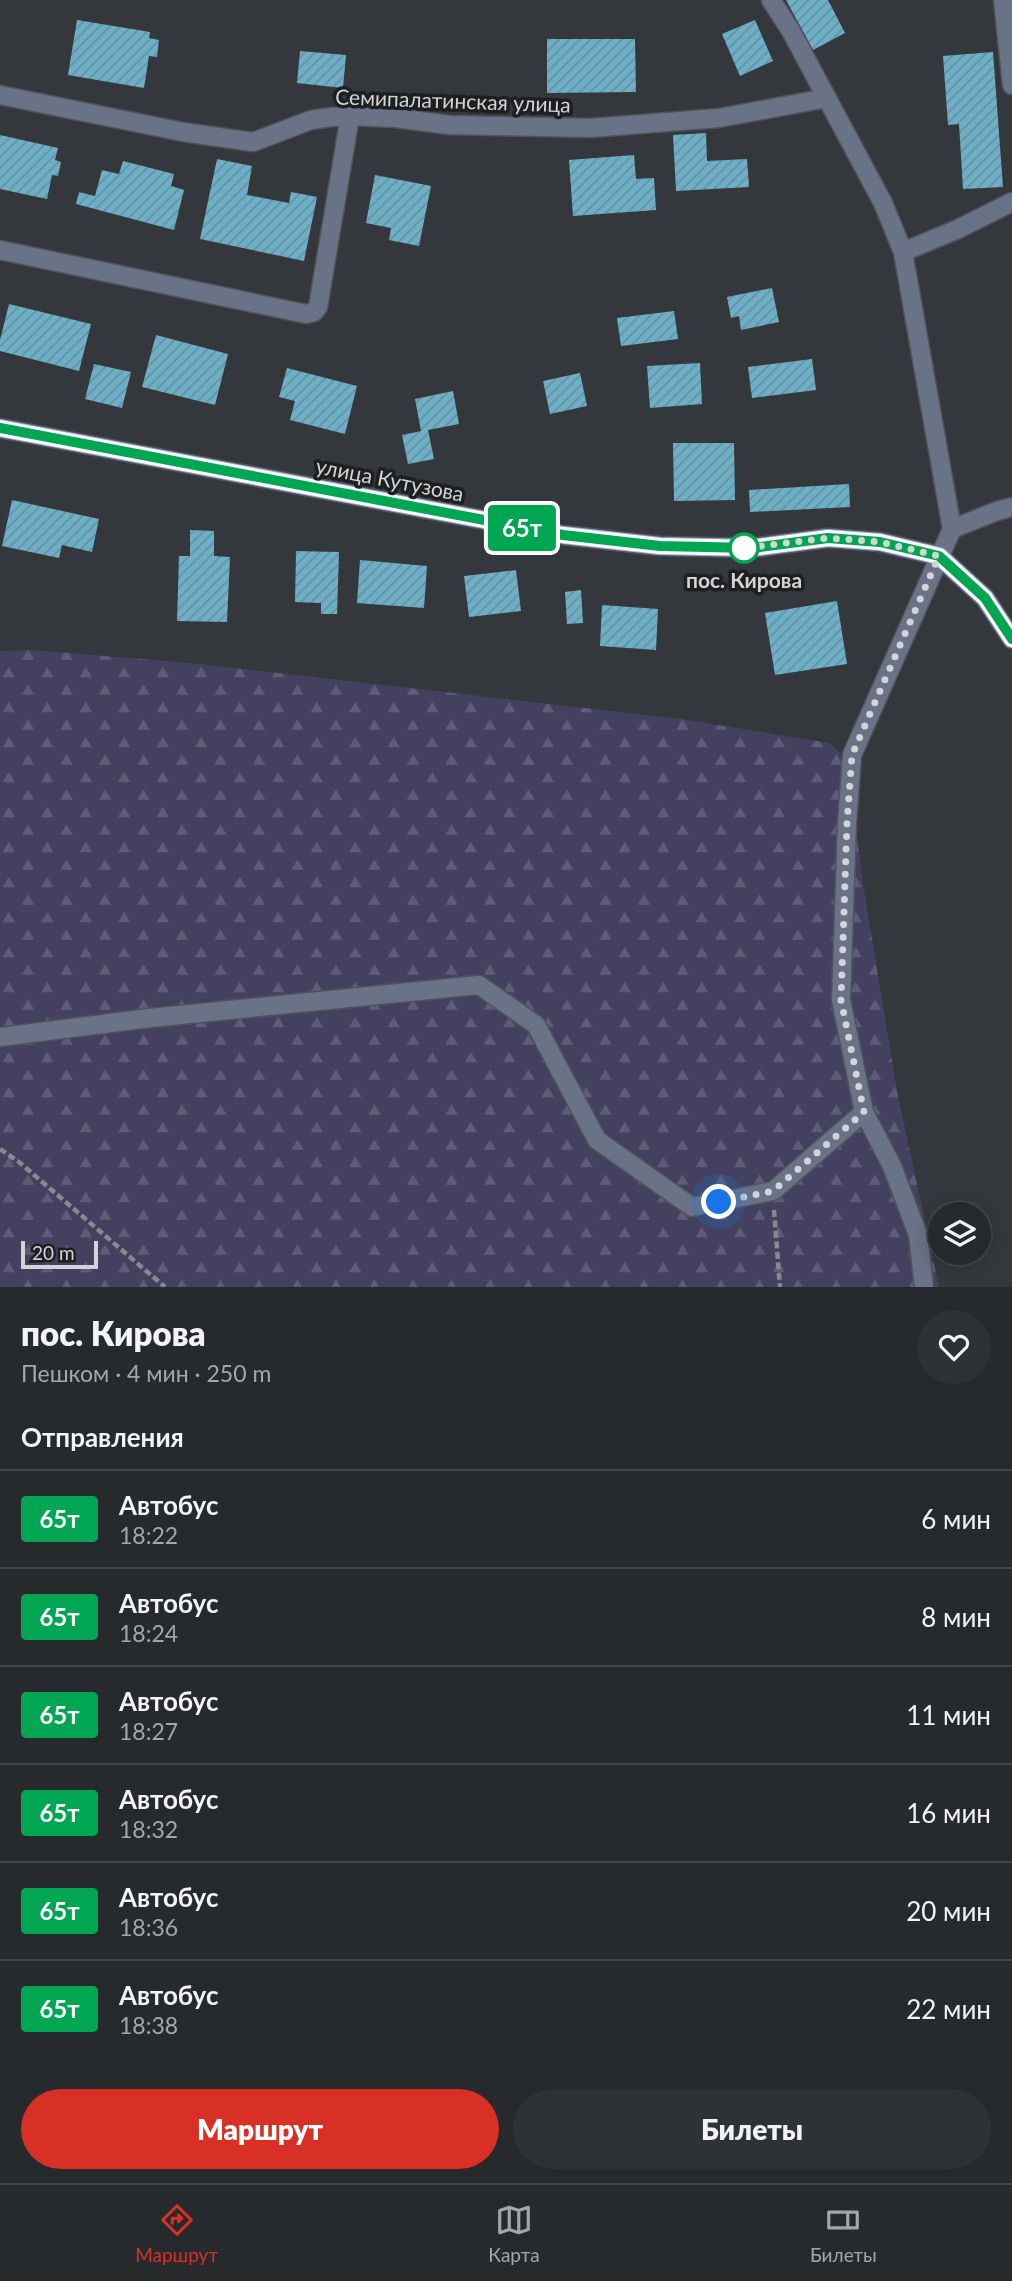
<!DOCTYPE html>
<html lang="ru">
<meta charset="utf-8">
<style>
:root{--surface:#272a2d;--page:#2f3235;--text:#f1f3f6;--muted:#a4a7aa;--line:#434649;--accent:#d93025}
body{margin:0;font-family:Lato,sans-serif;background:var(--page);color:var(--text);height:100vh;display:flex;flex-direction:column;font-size:26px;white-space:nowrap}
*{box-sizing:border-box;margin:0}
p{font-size:23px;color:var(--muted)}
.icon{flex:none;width:38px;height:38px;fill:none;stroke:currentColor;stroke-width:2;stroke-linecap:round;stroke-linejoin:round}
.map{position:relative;height:1287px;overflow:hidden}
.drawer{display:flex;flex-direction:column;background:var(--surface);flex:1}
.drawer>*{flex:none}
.badge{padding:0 14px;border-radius:5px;font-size:24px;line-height:46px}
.fabs{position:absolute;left:928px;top:1202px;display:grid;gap:14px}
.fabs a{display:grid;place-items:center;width:63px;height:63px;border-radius:50%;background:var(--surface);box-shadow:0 4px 18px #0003,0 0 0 2px var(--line);font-size:35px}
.scale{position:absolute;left:21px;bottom:18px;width:77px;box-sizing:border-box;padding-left:7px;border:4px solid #d2d4d6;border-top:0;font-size:19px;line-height:24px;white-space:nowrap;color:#d2d4d6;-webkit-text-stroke:5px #1d1f21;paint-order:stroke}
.you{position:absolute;width:35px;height:35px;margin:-18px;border:5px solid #fff;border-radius:50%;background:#1a73e8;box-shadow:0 0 0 10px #1a73e833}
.map>.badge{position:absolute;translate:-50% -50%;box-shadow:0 0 0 4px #fff}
h2{padding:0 21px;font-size:26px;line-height:63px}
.round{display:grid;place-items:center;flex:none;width:74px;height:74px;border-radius:37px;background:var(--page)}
.overview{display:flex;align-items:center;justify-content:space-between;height:119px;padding:0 21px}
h1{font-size:33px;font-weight:800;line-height:52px}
.cta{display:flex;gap:14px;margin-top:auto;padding:14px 21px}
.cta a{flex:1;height:80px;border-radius:42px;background:var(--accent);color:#fff;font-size:28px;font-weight:800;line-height:80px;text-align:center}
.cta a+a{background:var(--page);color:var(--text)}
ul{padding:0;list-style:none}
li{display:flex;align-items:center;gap:21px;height:98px;padding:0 21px;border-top:2px solid var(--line)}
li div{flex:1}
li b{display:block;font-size:26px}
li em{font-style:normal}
li .badge{min-width:77px;font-weight:700;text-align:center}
.menu{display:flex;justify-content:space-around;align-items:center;height:98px;border-top:2px solid var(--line);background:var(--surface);font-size:19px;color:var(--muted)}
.menu a{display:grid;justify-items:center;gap:4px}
.menu .current{color:var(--accent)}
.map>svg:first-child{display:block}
.forest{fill:url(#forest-firs)}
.building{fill:url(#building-hatch)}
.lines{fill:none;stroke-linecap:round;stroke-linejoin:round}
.minor-casing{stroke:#505458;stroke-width:21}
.major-casing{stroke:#505458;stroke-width:21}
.path{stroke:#878a8d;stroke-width:4.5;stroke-dasharray:7 3.5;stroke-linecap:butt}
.minor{stroke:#697286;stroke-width:18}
.major{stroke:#99abd4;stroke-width:18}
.line-casing{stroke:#fff;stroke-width:16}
.line{stroke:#00a651;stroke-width:10}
.walk{stroke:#d2d4d6;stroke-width:7;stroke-dasharray:0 12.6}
.stop-dot{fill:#fff;stroke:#00a651;stroke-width:3.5}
.labels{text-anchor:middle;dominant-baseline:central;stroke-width:7;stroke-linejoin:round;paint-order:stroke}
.street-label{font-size:21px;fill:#d2d4d6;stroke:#1d1f21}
.stop-label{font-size:21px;font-weight:bold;fill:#d2d4d6;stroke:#1d1f21}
</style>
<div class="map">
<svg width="1012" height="1287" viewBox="0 0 1012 1287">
<defs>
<pattern id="forest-firs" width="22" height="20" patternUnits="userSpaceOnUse" patternTransform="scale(1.75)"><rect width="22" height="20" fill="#444160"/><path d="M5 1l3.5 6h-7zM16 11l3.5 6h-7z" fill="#5e5c76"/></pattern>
<pattern id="building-hatch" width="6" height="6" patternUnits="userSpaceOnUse" patternTransform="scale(1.75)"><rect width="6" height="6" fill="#6eafc5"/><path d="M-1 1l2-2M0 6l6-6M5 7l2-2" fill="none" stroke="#6293a4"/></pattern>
</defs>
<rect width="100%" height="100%" fill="#34383c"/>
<path class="forest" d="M31,650l159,13 491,56 148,24 10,9 9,12 15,120 34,207 42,196h-939v-636z"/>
<path class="building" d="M786,0h42l17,33 -32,17z
M77,20l73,12 -1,6 10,2 -2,17 -8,-1 -5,32 -76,-13z
M755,20l18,41 -33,15 -18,-42z
M547,39h88l1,53 -89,1z
M300,51l46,4 -3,33 -46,-5z
M993,52l10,135 -40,2 -4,-65 -11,1 -5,-69z
M706,133l1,28 40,-2 2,28 -73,4 -3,-56z
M0,135l58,13 -3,12 6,2 -3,14 -6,-1 -5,24 -47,-10z
M634,155l2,24 18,-1 2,32 -83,6 -4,-56z
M217,159l35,7 -5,29 42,8 2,-11 26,5 -13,64 -104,-22z
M123,161l51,13 -3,12 13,4 -10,40 -98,-26 3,-12 16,4 7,-26 17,4z
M375,175l56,11 -12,60 -30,-6 2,-12 -25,-5z
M772,288l7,34 -38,8 -2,-14 -8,2 -4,-21z
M9,304l82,20 -12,47 -79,-20v-11z
M674,311l4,28 -57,7 -4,-28z
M156,335l72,19 -13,51 -73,-18z
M812,359l4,31 -64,8 -4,-31z
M700,363l2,41 -52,4 -3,-42z
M94,364l37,8 -9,36 -37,-9z
M287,368l70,18 -12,48 -55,-14 5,-19 -16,-4z
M580,373l7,33 -37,8 -7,-33z
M453,391l6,33 -31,6 6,29 -26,5 -6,-29 19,-4 -6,-32z
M673,443h61l1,57 -61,1z
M849,484l1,23 -100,5 -1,-22z
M12,500l87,19 -7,33 -30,-7 -3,13 -57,-12z
M190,530l24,1v25l16,1 -3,65 -50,-1 2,-65h11z
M296,551l43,1 -2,62h-16v-11l-26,-1z
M360,560l67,6 -3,42 -67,-5z
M516,570l5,41 -52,6 -5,-41z
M581,590l2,33 -16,1 -2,-32z
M837,601l10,63 -72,11 -10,-62z
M602,605l56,4 -2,41 -56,-4z"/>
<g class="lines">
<g class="minor-casing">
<path id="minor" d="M771,0l20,31 92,172 20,49 49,277
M1003,0l9,85
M0,95l183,37 70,10 58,-22 21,-3 18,-1 46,2 53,7 141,3 129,-10 108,-20
M0,250l306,64 8,-2 4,-5 32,-191
M903,252l55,-23 54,-27
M0,1037l150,-19 329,-33 57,40 61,115 95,67 81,-16 91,-79
M924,1287l-6,-52 -26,-69 -28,-54 -23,-112 6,-177 5,-68 100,-226 45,-18 15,-4"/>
</g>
<g class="major-casing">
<path id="major" d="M0,428l563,107 97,11 92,2 76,-10 52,4 59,14 46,42 27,41"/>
</g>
<path class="path" d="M0,1149l19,13 146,125
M774,1210l6,77"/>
<use href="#minor" class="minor"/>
<use href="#major" class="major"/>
</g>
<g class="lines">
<g class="line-casing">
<path id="line" d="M0,428l563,107 97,11 92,2 76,-10 52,4 59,14 46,42 27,41"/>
</g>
<use href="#line" class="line"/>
<path class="walk" d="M719,1202l54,-11 91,-79 -23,-112 6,-177 5,-68 87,-199 -59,-14 -52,-4 -84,10"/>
</g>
<circle class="stop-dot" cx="744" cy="548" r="14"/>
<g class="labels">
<g class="street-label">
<text transform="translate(453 100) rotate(2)">Семипалатинская улица</text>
<text transform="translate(390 479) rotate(11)">улица Кутузова</text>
</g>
<g class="stop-label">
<text x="744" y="579">пос. Кирова</text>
</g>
</g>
</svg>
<div class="fabs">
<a><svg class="icon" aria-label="layers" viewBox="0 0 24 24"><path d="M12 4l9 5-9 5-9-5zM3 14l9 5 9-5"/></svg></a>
</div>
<div class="scale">20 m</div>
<div class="you" style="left:719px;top:1202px"></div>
<b class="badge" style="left:522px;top:528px;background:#00a651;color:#fff">65т</b>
</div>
<section class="drawer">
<div class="overview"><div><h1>пос. Кирова</h1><p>Пешком · 4 мин · 250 m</p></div><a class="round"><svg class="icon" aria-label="heart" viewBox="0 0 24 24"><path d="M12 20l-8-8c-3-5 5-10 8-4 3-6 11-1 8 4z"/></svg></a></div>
<h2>Отправления</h2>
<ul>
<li><span class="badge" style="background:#00a651;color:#fff">65т</span><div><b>Автобус</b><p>18:22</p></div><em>6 мин</em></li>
<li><span class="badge" style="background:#00a651;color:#fff">65т</span><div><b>Автобус</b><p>18:24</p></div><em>8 мин</em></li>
<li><span class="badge" style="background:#00a651;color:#fff">65т</span><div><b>Автобус</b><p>18:27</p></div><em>11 мин</em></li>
<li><span class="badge" style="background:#00a651;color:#fff">65т</span><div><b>Автобус</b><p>18:32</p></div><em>16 мин</em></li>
<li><span class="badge" style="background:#00a651;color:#fff">65т</span><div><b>Автобус</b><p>18:36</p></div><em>20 мин</em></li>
<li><span class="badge" style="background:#00a651;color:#fff">65т</span><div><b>Автобус</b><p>18:38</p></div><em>22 мин</em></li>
</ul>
<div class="cta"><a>Маршрут</a><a>Билеты</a></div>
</section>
<nav class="menu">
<a class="current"><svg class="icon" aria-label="directions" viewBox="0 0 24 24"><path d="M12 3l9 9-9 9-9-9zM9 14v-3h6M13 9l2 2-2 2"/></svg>Маршрут</a>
<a><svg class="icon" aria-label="map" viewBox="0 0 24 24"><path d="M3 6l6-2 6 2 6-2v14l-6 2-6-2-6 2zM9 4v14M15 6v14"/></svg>Карта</a>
<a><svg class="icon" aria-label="tickets" viewBox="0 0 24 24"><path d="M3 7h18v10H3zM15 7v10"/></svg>Билеты</a>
</nav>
